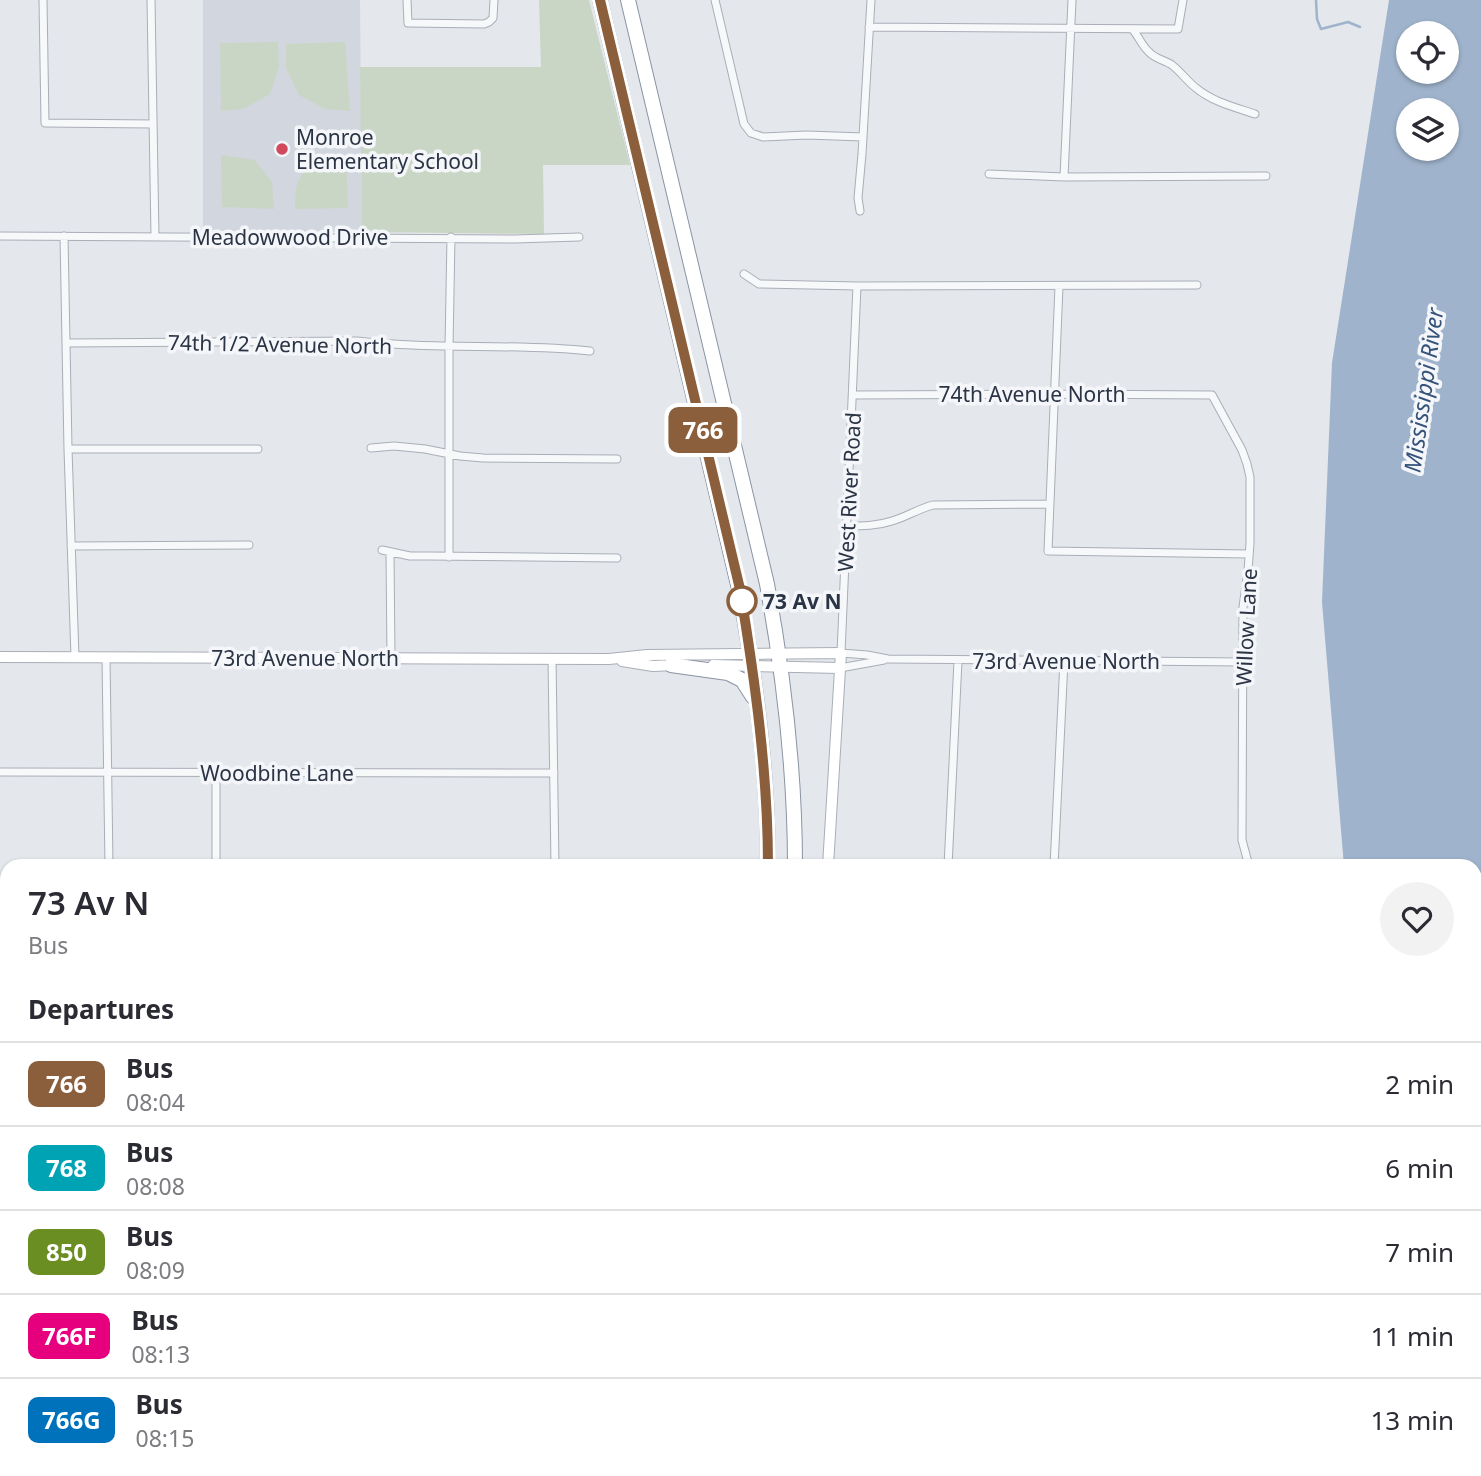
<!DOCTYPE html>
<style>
:root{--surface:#fff;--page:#f2f2f3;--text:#2b2b33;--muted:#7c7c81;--line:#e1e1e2}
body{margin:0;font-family:"Noto Sans",sans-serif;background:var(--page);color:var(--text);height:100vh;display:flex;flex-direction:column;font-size:26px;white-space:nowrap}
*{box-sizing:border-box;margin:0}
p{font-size:23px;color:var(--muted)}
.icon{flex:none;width:38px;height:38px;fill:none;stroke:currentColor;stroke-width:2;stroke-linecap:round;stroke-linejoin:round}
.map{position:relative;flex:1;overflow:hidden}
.side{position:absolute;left:0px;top:859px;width:1482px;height:618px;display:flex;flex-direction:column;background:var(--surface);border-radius:21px 21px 0 0;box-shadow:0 2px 5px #0004}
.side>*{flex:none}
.badge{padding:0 14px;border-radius:10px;font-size:24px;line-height:46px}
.buttons{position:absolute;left:1396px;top:21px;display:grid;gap:14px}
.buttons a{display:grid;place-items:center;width:63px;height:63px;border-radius:50%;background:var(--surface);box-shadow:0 2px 5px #0004;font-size:35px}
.map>.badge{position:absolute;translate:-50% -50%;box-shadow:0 0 0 4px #fff}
h2{padding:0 28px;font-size:26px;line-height:63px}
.round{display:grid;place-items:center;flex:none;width:74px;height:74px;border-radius:37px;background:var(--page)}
.head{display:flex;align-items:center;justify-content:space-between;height:119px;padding:0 28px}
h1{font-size:33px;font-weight:600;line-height:52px}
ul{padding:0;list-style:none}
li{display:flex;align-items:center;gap:21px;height:84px;padding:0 28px;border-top:2px solid var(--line)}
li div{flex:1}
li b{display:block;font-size:26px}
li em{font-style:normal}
li .badge{min-width:77px;font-weight:700;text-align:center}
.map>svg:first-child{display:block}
.built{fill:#d2d6de}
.green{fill:#c9d6c5}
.water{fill:#9fb4cc;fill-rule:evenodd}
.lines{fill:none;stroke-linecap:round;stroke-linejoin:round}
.stream{stroke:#9fb4cc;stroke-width:2.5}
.street-casing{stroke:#a9aeb7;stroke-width:9}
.secondary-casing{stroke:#a9aeb7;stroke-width:12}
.highway-casing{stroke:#8b94a3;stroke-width:16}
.street{stroke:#f7f8fa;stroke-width:7}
.secondary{stroke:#fff;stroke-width:10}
.highway{stroke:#fff;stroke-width:14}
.line-casing{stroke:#fff;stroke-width:16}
.line{stroke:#8b5e3c;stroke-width:10}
.poi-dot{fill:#d1495b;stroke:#f4f6f9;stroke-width:2.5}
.stop-dot{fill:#fff;stroke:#8b5e3c;stroke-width:3.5}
.labels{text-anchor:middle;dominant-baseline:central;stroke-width:7;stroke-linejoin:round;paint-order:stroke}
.poi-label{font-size:21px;fill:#2b3445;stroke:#f4f6f9;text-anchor:start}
.street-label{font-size:21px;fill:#2b3445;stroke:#f4f6f9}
.stop-label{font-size:21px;font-weight:bold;fill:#2b3445;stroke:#f4f6f9;text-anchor:start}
.water-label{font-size:23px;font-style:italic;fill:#34527a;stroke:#f4f6f9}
</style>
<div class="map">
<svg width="1481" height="1476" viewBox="0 0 1481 1476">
<rect width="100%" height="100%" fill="#e4e7ec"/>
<path class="built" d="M203,0h157l2,232 -159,-1z
M127,1470h177l-3,6h-173z"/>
<path class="green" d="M539,0h50l41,165h-87l1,69 -182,-2 -2,-165h181z
M278,42l1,25 -9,27 -27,15 -22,2 -1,-68z
M345,42l5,69 -25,-2 -26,-14 -13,-27v-24z
M221,155l34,5 17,22 2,27 -52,-2z
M321,157h25l2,51 -53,1c0,-29 3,-34 26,-52z
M1475,1398l6,14v64h-261l4,-6h251z
M211,1470h61v6h-61z"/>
<path class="water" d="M1389,0h92v875l-3,9 3,17v511l-6,-14v-532h-131l-22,-264 10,-239zM1409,33h38v39h-38zM1409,110h38v39h-38z
M1094,1470h130l-4,6h-128z"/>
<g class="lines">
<path class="stream" d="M1316,0l1,19 4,10 27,-7 12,5"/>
<g class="street-casing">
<path id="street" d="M43,0l2,123 108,1
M151,0l4,237
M407,0l1,23 76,1 5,-2 4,-4 1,-18
M715,0l29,124 7,9 12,4 44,-2 56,2
M869,27l309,2 5,-29
M1133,30c6,7 9,16 16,22 6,7 16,8 23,13 9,7 15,16 24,23 17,14 38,19 59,26
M989,174l75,3 202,-1
M1064,177l8,-177
M860,211l-2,-13 4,-44 9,-154
M0,236l515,3 64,-2
M64,236l4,213 7,208
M744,274l15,10 98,2 340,-1
M857,286l-16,367 26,2 21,4 355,3
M1059,286l-11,265 201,3
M67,343l290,-2c78,9 156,2 233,10
M853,395l202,-1 157,1 30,55 5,14 3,13v66l-2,28 -5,36 -1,233 7,26
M371,448l23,-2 31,3 35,7 23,2 134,1
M68,449h190
M847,526c15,0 30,0 45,-5 14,-4 26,-12 41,-16l116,-1
M71,546l178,-1
M382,550l28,6h19l188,2
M390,552l1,106
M449,557v-210l2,-110
M106,657l3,209
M552,658l3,208
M840,668l44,-8
M0,772l554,1
M216,773v93
M948,866l10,-205
M1054,866l10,-205
M0,999l7,333
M122,1470v6
M919,1476v-6
M1018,1476l2,-6"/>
</g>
<g class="secondary-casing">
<path id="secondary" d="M0,657l609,2 38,-4 194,-2 -13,213
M622,661l31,5 23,-1
M713,665l127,3
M827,1470v6
M308,1476l2,-6"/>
</g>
<g class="highway-casing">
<path id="highway" d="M600,0l139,589c17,91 29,184 29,277
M628,0l139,584c17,93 28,188 28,282
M671,665l57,8 14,7 11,17
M765,1470l1,6
M793,1470v6"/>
</g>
<use href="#street" class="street"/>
<use href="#secondary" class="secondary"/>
<use href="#highway" class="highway"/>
</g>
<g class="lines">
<g class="line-casing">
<path id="line" d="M600,0l140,589c15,92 28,184 28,277"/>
</g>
<use href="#line" class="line"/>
</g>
<circle class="poi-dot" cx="282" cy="149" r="7"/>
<circle class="stop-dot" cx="742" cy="601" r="14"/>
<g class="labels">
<g class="poi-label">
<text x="296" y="137">Monroe<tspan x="296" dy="24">Elementary School</tspan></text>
</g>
<g class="street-label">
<text x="290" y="237">Meadowwood Drive</text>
<text transform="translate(280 344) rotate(1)">74th 1/2 Avenue North</text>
<text x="1032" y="394">74th Avenue North</text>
<text transform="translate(849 492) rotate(-87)">West River Road</text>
<text transform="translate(1246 627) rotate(-87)">Willow Lane</text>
<text x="305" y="658">73rd Avenue North</text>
<text x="1066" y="661">73rd Avenue North</text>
<text x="277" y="773">Woodbine Lane</text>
</g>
<g class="stop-label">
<text x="763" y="601">73 Av N</text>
</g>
<g class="water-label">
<text transform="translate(1423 390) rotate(-82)">Mississippi River</text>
</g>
</g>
</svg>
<div class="buttons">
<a><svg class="icon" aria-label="locate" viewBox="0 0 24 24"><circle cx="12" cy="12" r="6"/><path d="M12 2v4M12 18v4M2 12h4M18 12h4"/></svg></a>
<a><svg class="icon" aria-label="layers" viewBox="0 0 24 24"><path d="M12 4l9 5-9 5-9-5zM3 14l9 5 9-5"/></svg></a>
</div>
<b class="badge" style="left:703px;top:430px;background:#8b5e3c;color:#fff">766</b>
<section class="side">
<div class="head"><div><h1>73 Av N</h1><p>Bus</p></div><a class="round"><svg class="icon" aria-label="heart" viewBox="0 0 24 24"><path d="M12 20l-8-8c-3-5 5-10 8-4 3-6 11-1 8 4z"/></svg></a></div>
<h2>Departures</h2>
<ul>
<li><span class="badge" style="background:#8b5e3c;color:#fff">766</span><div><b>Bus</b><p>08:04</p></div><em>2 min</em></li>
<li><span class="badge" style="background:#00a3b4;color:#fff">768</span><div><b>Bus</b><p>08:08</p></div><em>6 min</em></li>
<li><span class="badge" style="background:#6b8e23;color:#fff">850</span><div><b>Bus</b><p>08:09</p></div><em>7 min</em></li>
<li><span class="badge" style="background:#e6007e;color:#fff">766F</span><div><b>Bus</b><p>08:13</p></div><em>11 min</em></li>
<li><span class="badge" style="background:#0072bc;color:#fff">766G</span><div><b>Bus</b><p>08:15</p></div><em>13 min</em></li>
</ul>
</section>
</div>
